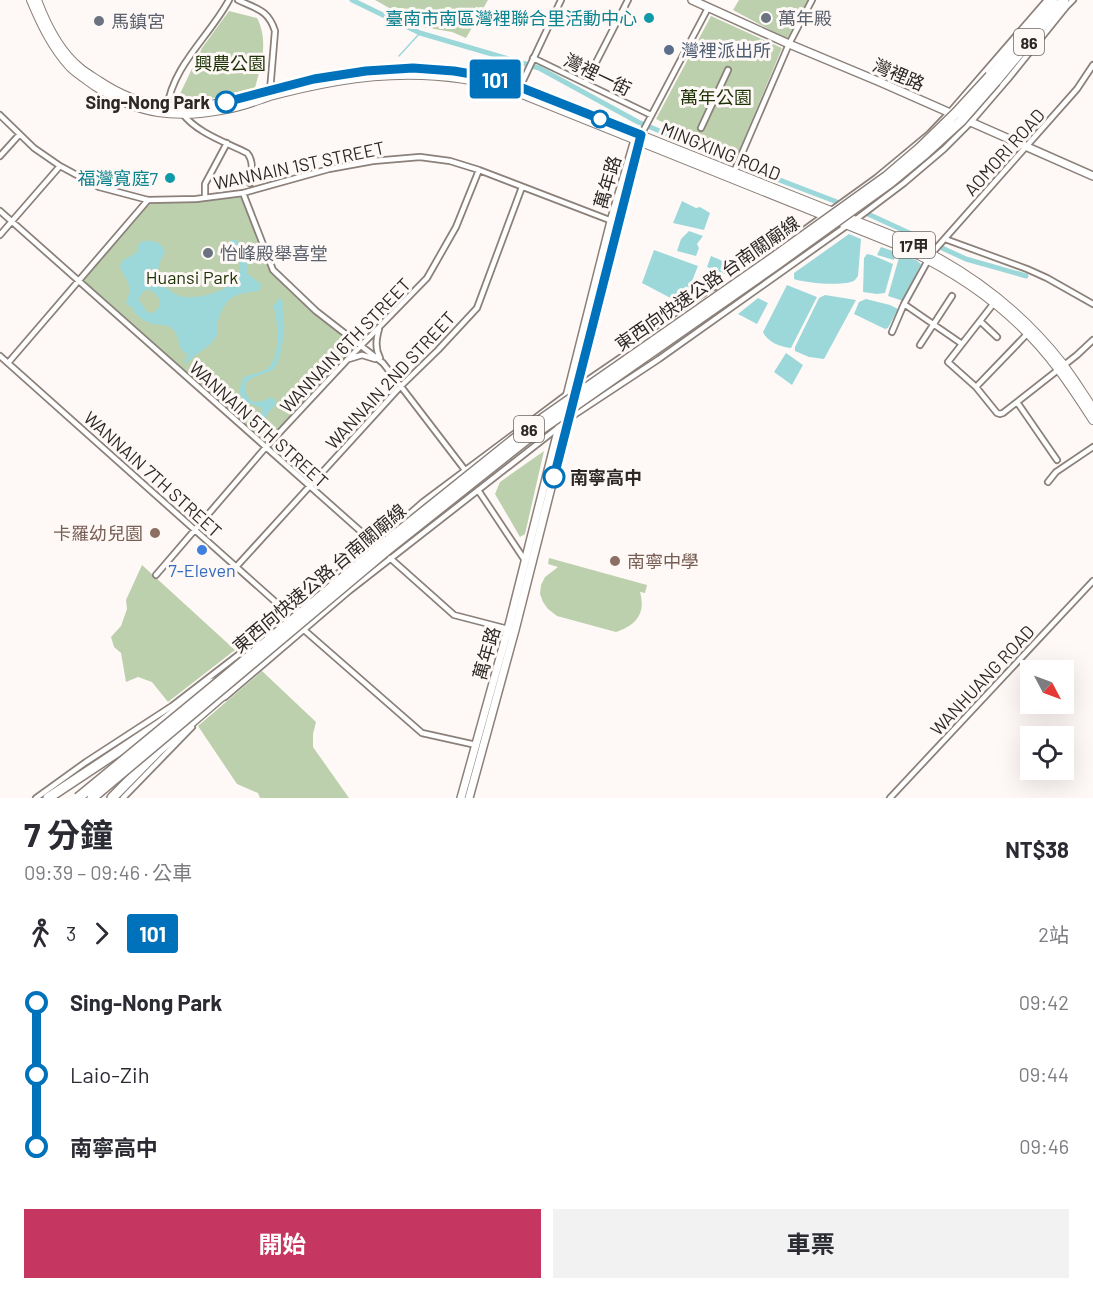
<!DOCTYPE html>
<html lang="zh-TW">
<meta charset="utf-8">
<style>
:root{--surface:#fff;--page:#f2f2f3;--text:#2b2b33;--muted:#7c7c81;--accent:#c53761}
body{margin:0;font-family:Barlow,"Noto Sans TC",sans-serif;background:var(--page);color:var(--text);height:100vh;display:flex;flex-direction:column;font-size:22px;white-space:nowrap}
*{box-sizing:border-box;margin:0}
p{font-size:20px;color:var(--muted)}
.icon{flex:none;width:33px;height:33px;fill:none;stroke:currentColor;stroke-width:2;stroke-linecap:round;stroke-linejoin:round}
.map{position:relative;height:798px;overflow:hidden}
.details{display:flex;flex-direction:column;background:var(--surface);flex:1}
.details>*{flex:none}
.badge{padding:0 12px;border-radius:4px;font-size:21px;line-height:39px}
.needle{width:39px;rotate:131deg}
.fabs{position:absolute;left:1020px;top:660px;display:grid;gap:12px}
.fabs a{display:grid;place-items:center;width:54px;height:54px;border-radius:0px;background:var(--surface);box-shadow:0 6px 24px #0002;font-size:30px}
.map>.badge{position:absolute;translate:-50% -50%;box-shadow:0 0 0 3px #fff}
.legs{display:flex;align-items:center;gap:9px;height:66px;padding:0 24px;font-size:20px}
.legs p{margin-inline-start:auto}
.head{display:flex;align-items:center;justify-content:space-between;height:102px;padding:0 24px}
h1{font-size:33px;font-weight:700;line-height:45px}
.primary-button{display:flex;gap:12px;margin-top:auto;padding:12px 24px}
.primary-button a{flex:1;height:69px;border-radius:0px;background:var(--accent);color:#fff;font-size:24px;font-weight:700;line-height:69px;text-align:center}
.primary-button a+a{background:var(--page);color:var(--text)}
ul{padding:0 24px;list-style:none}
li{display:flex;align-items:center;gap:21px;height:72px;font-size:22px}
li i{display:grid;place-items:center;width:9px;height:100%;margin:0 8px;background:currentColor}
li i::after{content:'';width:15px;height:15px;margin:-8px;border:4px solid;border-radius:50%;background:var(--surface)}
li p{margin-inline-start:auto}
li:first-child i{background:linear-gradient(#0000 50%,currentColor 0)}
li:last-child i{background:linear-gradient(currentColor 50%,#0000 0)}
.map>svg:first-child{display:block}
.green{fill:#bcd0ad}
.water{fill:#9cd8da;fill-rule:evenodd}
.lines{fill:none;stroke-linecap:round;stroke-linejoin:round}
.stream{stroke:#9cd8da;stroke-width:1.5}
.canal{stroke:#9cd8da;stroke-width:5}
.street-casing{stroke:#8b807a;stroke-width:8}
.secondary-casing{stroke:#8b807a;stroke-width:10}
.primary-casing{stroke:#8b807a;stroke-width:10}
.highway-casing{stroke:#8b807a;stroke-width:12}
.street{stroke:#fff;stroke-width:4.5}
.secondary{stroke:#fff;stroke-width:7}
.primary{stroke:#fff;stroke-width:8}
.highway{stroke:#fff;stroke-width:9}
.highway-bridge-casing{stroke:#8b807a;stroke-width:12;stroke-linecap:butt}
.highway-bridge{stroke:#fff;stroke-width:9}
.line-1-casing{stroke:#fff;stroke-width:14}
.line-1{stroke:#0072bc;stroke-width:9}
.culture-dot{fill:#0f9aa8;stroke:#fef9f6;stroke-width:2}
.worship-dot{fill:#6b7280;stroke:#fef9f6;stroke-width:2}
.service-dot{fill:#5c6f8a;stroke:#fef9f6;stroke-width:2}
.stop-1-dot{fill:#fff;stroke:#0072bc;stroke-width:3}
.education-dot{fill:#8d6e63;stroke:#fef9f6;stroke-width:2}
.shop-dot{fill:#3f7fe0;stroke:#fef9f6;stroke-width:2}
.labels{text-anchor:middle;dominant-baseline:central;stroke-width:6;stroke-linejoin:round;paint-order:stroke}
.shield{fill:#fef9f6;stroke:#6b6764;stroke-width:1.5}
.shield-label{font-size:16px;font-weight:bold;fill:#2c2825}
.culture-label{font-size:18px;fill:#0d838f;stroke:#fef9f6;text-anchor:end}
.worship-label{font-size:18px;fill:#5b616d;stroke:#fef9f6;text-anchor:start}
.service-label{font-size:18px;fill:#4e5e75;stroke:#fef9f6;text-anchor:start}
.park-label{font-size:18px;fill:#1d3205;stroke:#fef9f6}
.street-label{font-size:18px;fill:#2c2825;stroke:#fef9f6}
.stop-label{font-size:18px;font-weight:bold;fill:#2c2825;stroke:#fef9f6;text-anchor:end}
.education-label{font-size:18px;fill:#785e54;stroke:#fef9f6;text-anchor:end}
.shop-label{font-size:18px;fill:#366cbe;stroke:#fef9f6}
</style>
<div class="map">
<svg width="1093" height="798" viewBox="0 0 1093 798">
<rect width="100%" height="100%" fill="#fef9f6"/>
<path class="green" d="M375,0h113l-22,38 -14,-6 -29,-5z
M739,0h69l-21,39 -54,-29z
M229,11l28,7c12,23 4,47 -2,70l-53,13 -27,3 27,-56z
M711,16l71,32 -43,103 -71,-26 -12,-6z
M243,193l30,77 88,76 -95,101 -188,-166 70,-81z
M544,451l-19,83 -5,3 -25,-43 5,-12z
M549,558l98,27 -2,8 -5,-1c6,22 -4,33 -24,40l-59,-16 -9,-7 -5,-7 -3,-8 1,-9 4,-8 13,-10 -10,-3z
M142,565l93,85 -67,52 -16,-20 -14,-5 -12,5 -5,-29 -7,-6 -3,-10 10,-11 6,-17 -1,-9z
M262,671l54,51 -3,12v13l36,51h-89l-2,-5 -21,-9 -39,-58z"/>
<path class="water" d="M682,201l14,7 4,-1 10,6 -6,17 -31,-7z
M689,231l14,5 -6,8 2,4 -3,8 -19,-5 4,-12z
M849,234l12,5 -3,37c-1,1 -2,3 -3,4 -8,7 -51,3 -61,-1v-6z
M236,239l10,13 2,22 15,12 -3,1 -1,4c-26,3 -34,6 -42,33 7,18 -23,29 -31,40l-2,-2 4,-8c-11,-3 -7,-12 -13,-22 -6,-9 -13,-6 -21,-8 -9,-1 -19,-9 -22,-17l-4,-2 -2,-3c8,-18 0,-20 -6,-35l2,-6 15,-9 1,-6 4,-5c12,0 17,-1 23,10 -3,7 -7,14 -7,22 0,5 3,8 6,12 4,4 10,9 15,11 16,5 58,-6 61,-24 1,-10 -7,-22 -10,-31zM147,289l8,4 5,7v5l-6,8 -7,-1 -9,-14z
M881,247l15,5 -2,8 -17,-5z
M654,250l44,16 -13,33 -5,4 -38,-20z
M867,254l5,1 21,9 -8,29 -8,1 -14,-2 1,-34z
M900,254l16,6 5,4 -18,37 -15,-5z
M711,256l21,9v3l2,2 -4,6 -23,-9z
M787,285l30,12 -26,51c-10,-1 -24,-6 -28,-16z
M825,295l31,5 -32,59 -15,-2 -14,-6v-4l24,-49z
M281,297c3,7 1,11 2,18 0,5 2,10 1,14 0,8 -4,31 -8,37 -7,11 -33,7 -31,24 1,5 4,9 8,12l10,-1 8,-4 4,3 1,4 -8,9 -4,9v2l5,-2 -3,6 -6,-1 -3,-4 2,-1 3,1v-14c-5,-4 -9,-4 -14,-6 -11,-4 -9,-18 -4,-26 8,-3 16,-4 23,-8 14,-10 12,-49 6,-63z
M758,298l10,5 -11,21 -19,-10z
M866,299l24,6 8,4 -10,19 -3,1 -31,-15 5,-12z
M786,353l17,12 -11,20 -18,-13z"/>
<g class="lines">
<path class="stream" d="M399,56l21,-23"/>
<path class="canal" d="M352,0l68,33 119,35 99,54 118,49 81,31
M868,214l98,45 60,17"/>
<g class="street-casing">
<path id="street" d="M238,0c18,9 30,9 37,31l-5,60
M533,58l118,57
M586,82l42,-82
M520,87l41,-87
M167,108c6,-43 42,-71 62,-108
M182,113c15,20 43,29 65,40 7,8 5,20 3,30
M0,115l34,33 26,18 39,21 49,13 48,-1 47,-6 86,-24 44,-8 47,-4 30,4 29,9 133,51
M701,128l27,-58
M641,135l67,-127
M0,156l19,-21
M734,172l55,-128 23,-44
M243,193l30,77 43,41 67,52 82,107
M205,198v-14l22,-41
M0,211l375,333
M0,235l60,-69
M945,239l82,30 20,9 46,26
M783,245l93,-67 53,-44 21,-22 97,-112
M994,303l-46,59 28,25 21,26 3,1 3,-1 74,-58 16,-15
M904,304l58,40
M980,321l17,16
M379,329c-3,11 -4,19 1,29
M892,332l12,-28 28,-51 145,-164 16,-24
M920,345l32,-49
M0,356l289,258
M349,359l13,-4 13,4
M8,363l140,-163
M976,387l52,-54
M576,388l139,-95
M1017,402l40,58
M568,419l91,-60 200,-142 45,-34 40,-34 27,-27 37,-43 58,-72 7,-7
M1048,482l8,-10 37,-25
M478,490l48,72
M390,558l64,57 54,14
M236,567l164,-180 38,-37 39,-42 45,-121
M156,575l110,-128 82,-88 79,-81 29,-51 23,-57
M303,629l119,104 54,12
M225,697l124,-106 210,-164
M36,798l50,-36 86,-56 70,-54 46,-39 87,-69 48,-42 143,-107
M123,798l69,-71
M890,798l203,-217"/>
</g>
<g class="secondary-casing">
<path id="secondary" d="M692,0l97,44 91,38 213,94
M565,404l46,-183 24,-81 3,-2
M461,798l47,-169 54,-214
M469,798l46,-168 103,-407 23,-84"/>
</g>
<g class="primary-casing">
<path id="primary" d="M31,0c10,24 21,47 39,67 7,7 17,13 25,19 44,29 81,33 131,23 15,-2 29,-8 44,-13 22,-6 44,-11 67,-15 60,-10 121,-9 180,11l378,152c64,28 122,69 164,126 12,16 23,33 34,50
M37,0c9,24 23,52 43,68 6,5 13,9 19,13 21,14 43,23 67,26 26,3 52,-3 77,-10 29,-7 58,-16 88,-21 63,-11 128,-11 189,11l376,150c66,29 122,70 166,126 11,15 21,30 31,46"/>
</g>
<g class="highway-casing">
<path id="highway" d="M990,76l63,-76
M996,81l68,-81
M48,798l113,-75 49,-39 10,-3
M112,798l47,-48 65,-56 7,-11"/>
</g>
<use href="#street" class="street"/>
<use href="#secondary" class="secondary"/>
<use href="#primary" class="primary"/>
<use href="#highway" class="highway"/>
<g class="highway-bridge-casing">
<path id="highway-bridge" d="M78,798l142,-117 161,-135 141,-113 251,-175 113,-81 34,-29 36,-35 34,-37
M92,798l294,-247 141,-112 249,-174 115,-83 35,-29 35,-32 35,-40"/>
</g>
<use href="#highway-bridge" class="highway-bridge"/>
</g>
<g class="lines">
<g class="line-1-casing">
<path id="line-1" d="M226,102l88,-23 52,-8 47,-3 41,3 29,5 29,8 129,51 -87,342"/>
</g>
<use href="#line-1" class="line-1"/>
</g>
<g class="culture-dot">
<circle cx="649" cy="18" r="6"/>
<circle cx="170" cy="178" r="6"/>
</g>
<g class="worship-dot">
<circle cx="766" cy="18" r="6"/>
<circle cx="99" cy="21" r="6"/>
<circle cx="208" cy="253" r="6"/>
</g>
<circle class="service-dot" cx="669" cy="50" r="6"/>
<g class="stop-1-dot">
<circle cx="226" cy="102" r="10"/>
<circle cx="600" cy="119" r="8"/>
<circle cx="554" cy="477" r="10"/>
</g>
<g class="education-dot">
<circle cx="155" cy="533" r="6"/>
<circle cx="615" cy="561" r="6"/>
</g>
<circle class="shop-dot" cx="202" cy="550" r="6"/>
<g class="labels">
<g class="shield">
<rect x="1014" y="29" width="30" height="26" rx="4.5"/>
<rect x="893" y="232" width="42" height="26" rx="4.5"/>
<rect x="514" y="416" width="30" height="26" rx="4.5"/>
</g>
<g class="shield-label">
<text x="1029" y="42">86</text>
<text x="914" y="245">17甲</text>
<text x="529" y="429">86</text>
</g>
<g class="culture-label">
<text x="637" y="18">臺南市南區灣裡聯合里活動中心</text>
<text x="158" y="178">福灣寬庭7</text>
</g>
<g class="worship-label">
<text x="778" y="18">萬年殿</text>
<text x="111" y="21">馬鎮宮</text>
<text x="220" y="253">怡峰殿舉喜堂</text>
</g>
<g class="service-label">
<text x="681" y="50">灣裡派出所</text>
</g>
<g class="park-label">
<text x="230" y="63">興農公園</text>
<text x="716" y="97">萬年公園</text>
<text x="192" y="277">Huansi Park</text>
</g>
<g class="street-label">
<text transform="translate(598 74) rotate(26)">灣裡一街</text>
<text transform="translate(899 74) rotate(23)">灣裡路</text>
<text transform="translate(721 151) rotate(22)">MINGXING ROAD</text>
<text transform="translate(1004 152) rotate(-48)">AOMORI ROAD</text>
<text transform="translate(299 165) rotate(-12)">WANNAIN 1ST STREET</text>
<text transform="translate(607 182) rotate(-74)">萬年路</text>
<text transform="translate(707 283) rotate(-35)">東西向快速公路 台南關廟線</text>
<text transform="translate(345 345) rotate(-46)">WANNAIN 6TH STREET</text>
<text transform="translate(390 380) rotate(-47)">WANNAIN 2ND STREET</text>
<text transform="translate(259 424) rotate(42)">WANNAIN 5TH STREET</text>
<text transform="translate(153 474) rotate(42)">WANNAIN 7TH STREET</text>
<text transform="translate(319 578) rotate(-40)">東西向快速公路 台南關廟線</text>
<text transform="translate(486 653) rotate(-74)">萬年路</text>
<text transform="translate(982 680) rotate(-47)">WANHUANG ROAD</text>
</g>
<g class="stop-label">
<text x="210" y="102">Sing-Nong Park</text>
<text x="570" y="477" text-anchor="start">南寧高中</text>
</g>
<g class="education-label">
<text x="143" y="533">卡羅幼兒園</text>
<text x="627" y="561" text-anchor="start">南寧中學</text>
</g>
<g class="shop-label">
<text x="202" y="570">7-Eleven</text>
</g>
</g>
</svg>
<div class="fabs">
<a><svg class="needle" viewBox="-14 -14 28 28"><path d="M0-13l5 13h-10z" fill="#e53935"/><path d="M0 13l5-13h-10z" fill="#7c7c81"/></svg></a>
<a><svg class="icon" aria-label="locate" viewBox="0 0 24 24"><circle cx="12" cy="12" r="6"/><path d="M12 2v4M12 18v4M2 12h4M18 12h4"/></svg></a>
</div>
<b class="badge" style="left:495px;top:79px;background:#0072bc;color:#fff">101</b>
</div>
<section class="details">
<div class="head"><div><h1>7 分鐘</h1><p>09:39 – 09:46 · 公車</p></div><b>NT$38</b></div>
<div class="legs"><svg class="icon" aria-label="walk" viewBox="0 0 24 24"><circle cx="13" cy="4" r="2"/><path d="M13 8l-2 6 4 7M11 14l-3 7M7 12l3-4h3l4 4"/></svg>3<svg class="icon" aria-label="forward" viewBox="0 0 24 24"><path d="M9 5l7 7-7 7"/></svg><b class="badge" style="background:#0072bc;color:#fff">101</b><p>2站</p></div>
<ul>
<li><i style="color:#0072bc"></i><b>Sing-Nong Park</b><p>09:42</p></li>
<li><i style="color:#0072bc"></i><span>Laio-Zih</span><p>09:44</p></li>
<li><i style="color:#0072bc"></i><b>南寧高中</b><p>09:46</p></li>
</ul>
<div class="primary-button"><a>開始</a><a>車票</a></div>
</section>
